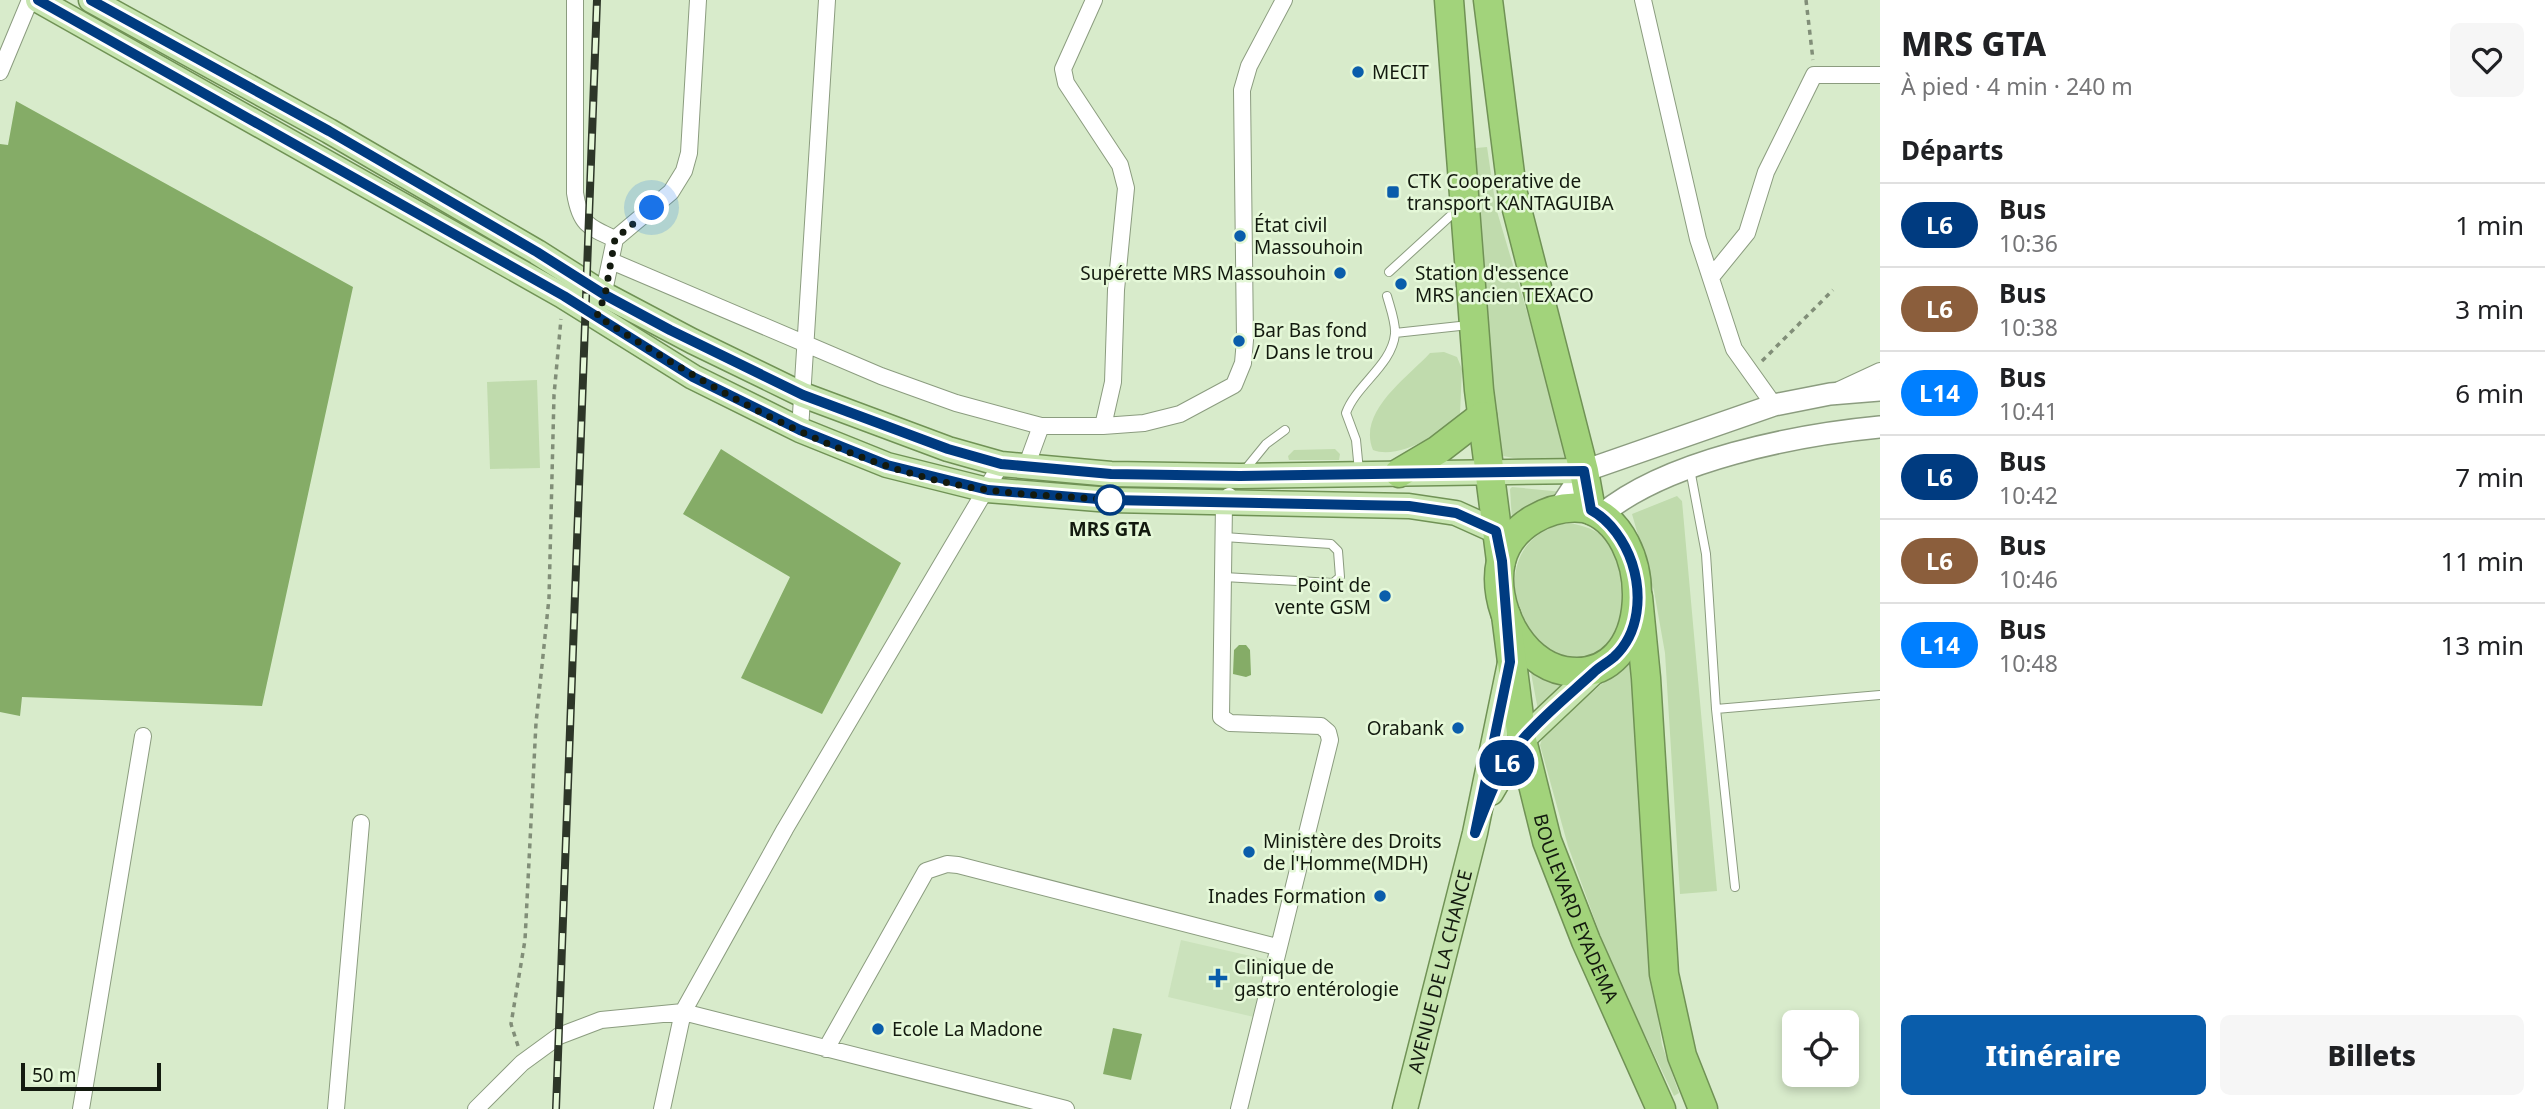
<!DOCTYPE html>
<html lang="fr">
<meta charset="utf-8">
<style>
:root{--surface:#fff;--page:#f6f6f6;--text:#202124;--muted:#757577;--line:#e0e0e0;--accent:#0a5dab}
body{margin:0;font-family:"Noto Sans",sans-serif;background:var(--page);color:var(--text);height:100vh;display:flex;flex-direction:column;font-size:26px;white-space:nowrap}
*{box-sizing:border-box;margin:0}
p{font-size:23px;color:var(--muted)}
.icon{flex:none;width:38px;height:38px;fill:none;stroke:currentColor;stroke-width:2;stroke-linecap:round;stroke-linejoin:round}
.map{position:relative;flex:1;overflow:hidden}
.details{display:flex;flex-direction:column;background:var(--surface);width:665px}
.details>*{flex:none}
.badge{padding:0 14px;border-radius:23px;font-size:24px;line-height:46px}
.controls{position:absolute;left:1782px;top:1010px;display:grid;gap:14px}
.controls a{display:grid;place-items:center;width:77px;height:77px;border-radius:10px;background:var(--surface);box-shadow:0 4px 10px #0003;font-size:35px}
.scale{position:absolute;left:21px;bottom:18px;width:140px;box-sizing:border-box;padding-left:7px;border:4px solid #131a0f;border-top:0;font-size:19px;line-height:24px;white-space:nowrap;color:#131a0f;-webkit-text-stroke:5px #e5f8d8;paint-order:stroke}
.you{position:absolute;width:35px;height:35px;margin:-18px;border:5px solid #fff;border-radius:50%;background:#1a73e8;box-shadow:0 0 0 10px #1a73e833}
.map>.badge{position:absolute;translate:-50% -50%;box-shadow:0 0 0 4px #fff}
h2{padding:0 21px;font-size:26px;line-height:63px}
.round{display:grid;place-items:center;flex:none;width:74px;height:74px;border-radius:10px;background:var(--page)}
.head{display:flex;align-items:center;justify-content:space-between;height:119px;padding:0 21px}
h1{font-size:33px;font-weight:800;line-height:52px}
.primary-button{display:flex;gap:14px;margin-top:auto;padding:14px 21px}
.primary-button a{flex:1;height:80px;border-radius:10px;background:var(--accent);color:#fff;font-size:28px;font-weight:800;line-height:80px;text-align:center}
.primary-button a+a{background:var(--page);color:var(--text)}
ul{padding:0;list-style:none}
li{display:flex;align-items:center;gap:21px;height:84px;padding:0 21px;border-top:2px solid var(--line)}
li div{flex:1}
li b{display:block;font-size:26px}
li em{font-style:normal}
li .badge{min-width:77px;font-weight:700;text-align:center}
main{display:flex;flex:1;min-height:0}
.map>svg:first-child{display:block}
.built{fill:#cbe2bc}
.green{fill:#c0dbad}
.water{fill:#85ac67}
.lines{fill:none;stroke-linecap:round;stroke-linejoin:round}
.lane-casing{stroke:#8b9c7f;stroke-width:10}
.street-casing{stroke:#8b9c7f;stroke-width:18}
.secondary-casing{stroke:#8b9c7f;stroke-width:24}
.primary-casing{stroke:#709255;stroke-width:27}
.highway-casing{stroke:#709255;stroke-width:31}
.path{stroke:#818e78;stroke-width:3.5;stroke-dasharray:5 5;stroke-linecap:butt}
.lane{stroke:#fff;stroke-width:8}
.street{stroke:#fff;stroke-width:16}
.secondary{stroke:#fff;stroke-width:21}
.primary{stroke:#c7e5b0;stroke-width:24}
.highway{stroke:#a2d37b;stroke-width:28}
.rail-casing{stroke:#2d3628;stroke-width:8}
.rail{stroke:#e5f8d8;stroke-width:5;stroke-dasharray:16;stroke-linecap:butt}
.line-casing{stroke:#fff;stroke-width:16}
.line{stroke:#003b80;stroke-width:10}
.walk{stroke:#131a0f;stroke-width:7;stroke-dasharray:0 12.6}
.poi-dot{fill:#0a5dab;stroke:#e5f8d8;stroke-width:2.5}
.stop-dot{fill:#fff;stroke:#003b80;stroke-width:3.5}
.labels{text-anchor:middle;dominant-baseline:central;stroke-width:5;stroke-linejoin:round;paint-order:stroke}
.poi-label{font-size:19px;fill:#131a0f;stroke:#e5f8d8;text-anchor:start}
.stop-label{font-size:19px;font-weight:bold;fill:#131a0f;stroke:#e5f8d8}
.street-label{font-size:19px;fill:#131a0f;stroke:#e5f8d8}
</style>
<main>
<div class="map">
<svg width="1880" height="1109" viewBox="0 0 1880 1109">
<rect width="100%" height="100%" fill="#d8ebcb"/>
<path class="built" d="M1181,940l87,20 -14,57 -86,-20z"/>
<path class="green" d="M1487,147l9,61 50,168 31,83 -43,3 -36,-7 -16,-188 -6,-119z
M1444,352l13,5 5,12 -2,45c-16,19 -61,46 -87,36 -16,-38 34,-72 57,-97z
M537,380l3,88 -50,1 -3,-87z
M1335,449l5,5 -1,6h-50l-1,-4 6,-6z
M1512,487l51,5 -51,28 -2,-31z
M1677,496l5,5 35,390 -37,3 -15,-241 -11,-62 -22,-77z
M1567,523c65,8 57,59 54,110 -9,7 -19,20 -30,24 -65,25 -121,-115 -24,-134z
M1633,657l17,306 12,82 17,48 -5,3 -64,-134 -42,-116 -28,-101 4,-11z
M1531,673l33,12 -26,25z"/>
<path class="water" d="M16,101l337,186 -91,419 -240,-9 -2,19 -20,-4v-568l8,1z
M721,449l180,114 -79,151 -81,-36 49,-101 -107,-63z
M1239,645h7l4,5 1,25 -5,2 -13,-3 1,-24z
M1113,1028l29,6 -11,46 -28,-6z"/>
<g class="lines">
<g class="lane-casing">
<path id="lane" d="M1389,272l70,-64
M1395,333l74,-8
M1690,469l16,85 10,155 19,178
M1244,471l22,-27 19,-14
M1359,471l-3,-31 -10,-27c10,-28 46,-48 49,-79 1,-11 -5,-27 -8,-38
M1224,577l109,6 7,-6 -2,-26 -7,-7 -107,-7
M1716,709l164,-14"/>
</g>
<g class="street-casing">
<path id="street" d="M575,0v193c5,31 13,34 40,46
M1643,0l55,239 36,110 40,56
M0,72l30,-72
M611,261l270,115 75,27 85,23
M1712,276l35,-43 19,-61 48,-97h66
M602,301l13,-62 56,-47 13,-21 5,-18 9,-153
M1839,390l41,-19
M1103,426l41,-3 36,-9 54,-29 9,-22 2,-23 -3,-250 7,-24 35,-66
M800,430l27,-430
M1026,467l15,-41h62l10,-44 3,-92 10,-102 -6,-23 -54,-82 -3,-14 31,-69
M1229,496l-5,8 -3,213 9,6 91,3 7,6 2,8 -91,369
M826,1049l100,-178 21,-7 11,1 319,82
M81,1109l62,-373
M336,1109l25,-286
M476,1109l46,-46 37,-27 42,-16 82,-8 383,97
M662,1109l21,-97 102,-183 216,-365"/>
</g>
<g class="secondary-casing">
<path id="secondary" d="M1559,509l25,-38 190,-66 56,-11 50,-4
M1601,515c66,-55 195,-80 279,-88"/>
</g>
<g class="primary-casing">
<g id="primary">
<path d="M38,0l525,296 130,81 107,53 87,35 100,25 123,10 299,6 47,7 40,18"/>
<path d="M91,0l238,131 208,121 68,43 87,46 111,54 145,54 53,15 110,10 129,2 344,-5"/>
<path d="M1491,793l31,-53 74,-70"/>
<path id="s1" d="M1405,1109l70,-276 35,-170"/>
</g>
</g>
<g class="highway-casing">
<g id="highway">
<path d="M1449,0l30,390 22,171"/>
<path d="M1488,0l24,190 72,281 7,39"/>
<path d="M1399,473l39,-23 44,-34"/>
<path d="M1584,508c74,19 73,178 -19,163 -45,-8 -74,-67 -64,-110 9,-36 49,-57 83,-53z"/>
<path d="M1638,597l8,81 18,296 18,82 21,53"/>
<path id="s2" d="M1506,615l16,125 25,101 39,100 75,168"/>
</g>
</g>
<path class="path" d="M1806,0l7,60
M1762,361l71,-71
M518,1046l-7,-22 14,-84 11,-217 13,-125 5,-203 7,-76"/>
<use href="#lane" class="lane"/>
<use href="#street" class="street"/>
<use href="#secondary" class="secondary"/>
<use href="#primary" class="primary"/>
<use href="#highway" class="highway"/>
<g class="rail-casing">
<path id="rail" d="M556,1109l41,-1109"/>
</g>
<use href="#rail" class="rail"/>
</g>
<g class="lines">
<g class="line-casing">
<path id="line" d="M38,0l526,296 129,81 107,53 87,35 101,25 122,10 299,6 47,7 40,18 6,30 8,101 -35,171c13,-32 25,-68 48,-94 21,-24 47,-45 70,-66 6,-6 14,-10 21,-16 26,-24 28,-63 18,-94 -7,-21 -22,-43 -41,-53l-7,-39 -344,5 -129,-2 -110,-10 -53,-15 -145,-54 -133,-65 -65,-35 -68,-43 -208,-121 -238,-131"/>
</g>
<use href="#line" class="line"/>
<path class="walk" d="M652,208l-37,31 -10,56 -8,21c116,74 252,155 391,174 40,6 82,6 122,10"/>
</g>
<g class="poi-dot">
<circle cx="1358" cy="72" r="7"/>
<rect x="1386" y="185" width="14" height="14" rx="3.5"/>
<circle cx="1240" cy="236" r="7"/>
<circle cx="1340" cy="273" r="7"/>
<circle cx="1401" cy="284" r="7"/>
<circle cx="1239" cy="341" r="7"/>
<circle cx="1385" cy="596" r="7"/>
<circle cx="1458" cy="728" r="7"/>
<circle cx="1249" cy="852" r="7"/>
<circle cx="1380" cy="896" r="7"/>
<path d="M1214.5 967.5h7v7h7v7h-7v7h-7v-7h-7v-7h7z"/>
<circle cx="878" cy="1029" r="7"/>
</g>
<circle class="stop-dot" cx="1110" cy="500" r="14"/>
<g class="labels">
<g class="poi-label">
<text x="1372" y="72">MECIT</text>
<text x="1407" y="181">CTK Cooperative de<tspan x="1407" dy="22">transport KANTAGUIBA</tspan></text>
<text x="1254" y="225">État civil<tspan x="1254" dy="22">Massouhoin</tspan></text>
<text x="1326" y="273" text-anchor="end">Supérette MRS Massouhoin</text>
<text x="1415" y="273">Station d'essence<tspan x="1415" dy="22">MRS ancien TEXACO</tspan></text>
<text x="1253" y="330">Bar Bas fond<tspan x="1253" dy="22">/ Dans le trou</tspan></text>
<text x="1371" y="585" text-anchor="end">Point de<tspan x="1371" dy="22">vente GSM</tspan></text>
<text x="1444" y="728" text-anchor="end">Orabank</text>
<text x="1263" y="841">Ministère des Droits<tspan x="1263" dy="22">de l'Homme(MDH)</tspan></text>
<text x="1366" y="896" text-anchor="end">Inades Formation</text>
<text x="1234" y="967">Clinique de<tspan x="1234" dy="22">gastro entérologie</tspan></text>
<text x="892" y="1029">Ecole La Madone</text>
</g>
<g class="stop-label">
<text x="1110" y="529">MRS GTA</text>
</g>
<g class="street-label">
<text stroke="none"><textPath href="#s2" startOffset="303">BOULEVARD EYADEMA</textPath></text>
<text stroke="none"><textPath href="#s1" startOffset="142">AVENUE DE LA CHANCE</textPath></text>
</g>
</g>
</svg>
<div class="controls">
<a><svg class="icon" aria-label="locate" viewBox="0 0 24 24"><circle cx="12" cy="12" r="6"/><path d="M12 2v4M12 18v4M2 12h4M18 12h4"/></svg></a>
</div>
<div class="scale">50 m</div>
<div class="you" style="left:652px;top:208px"></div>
<b class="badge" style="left:1507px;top:763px;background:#003b80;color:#fff">L6</b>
</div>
<section class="details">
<div class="head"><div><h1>MRS GTA</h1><p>À pied · 4 min · 240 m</p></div><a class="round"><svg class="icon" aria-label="heart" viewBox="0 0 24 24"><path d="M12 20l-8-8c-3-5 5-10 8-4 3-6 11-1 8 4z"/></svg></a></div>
<h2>Départs</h2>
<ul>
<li><span class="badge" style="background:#003b80;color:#fff">L6</span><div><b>Bus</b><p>10:36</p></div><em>1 min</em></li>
<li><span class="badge" style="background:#8b5e3c;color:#fff">L6</span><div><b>Bus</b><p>10:38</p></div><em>3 min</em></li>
<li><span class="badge" style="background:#007fff;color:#fff">L14</span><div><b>Bus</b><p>10:41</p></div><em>6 min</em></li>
<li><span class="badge" style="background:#003b80;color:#fff">L6</span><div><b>Bus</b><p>10:42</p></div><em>7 min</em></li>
<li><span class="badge" style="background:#8b5e3c;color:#fff">L6</span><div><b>Bus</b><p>10:46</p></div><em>11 min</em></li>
<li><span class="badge" style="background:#007fff;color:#fff">L14</span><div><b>Bus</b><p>10:48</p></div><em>13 min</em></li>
</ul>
<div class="primary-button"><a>Itinéraire</a><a>Billets</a></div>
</section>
</main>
